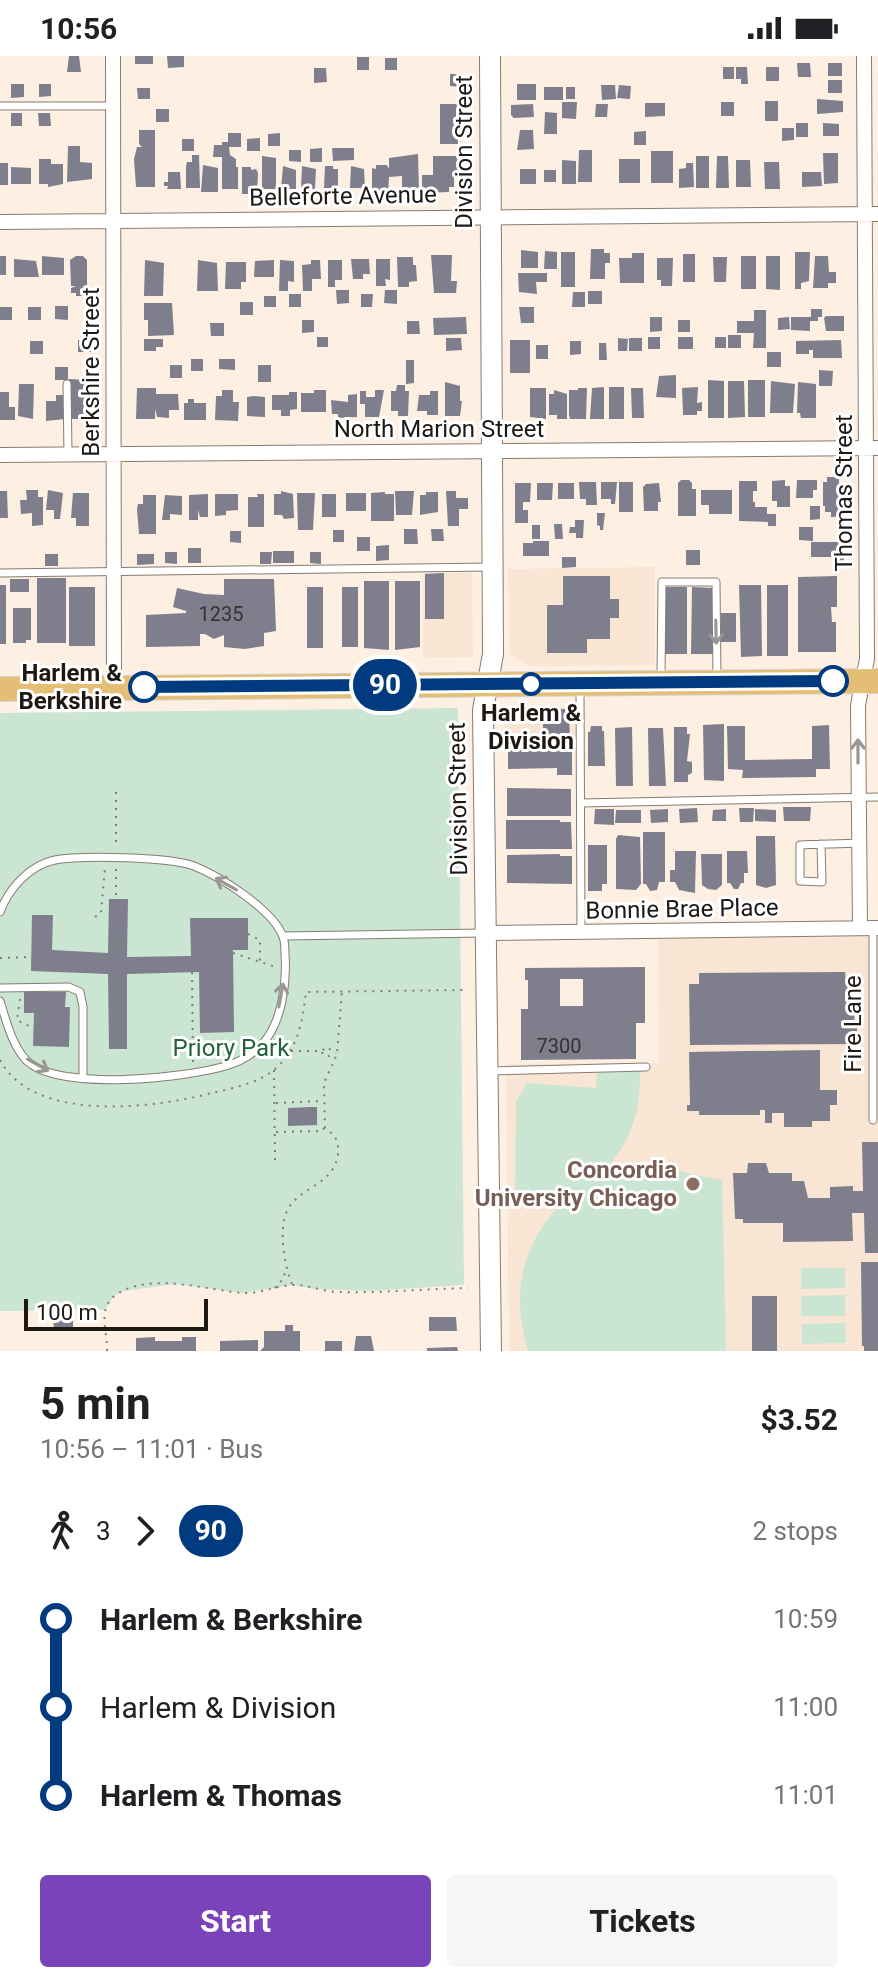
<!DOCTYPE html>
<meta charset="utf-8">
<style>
:root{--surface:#fff;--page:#f6f6f6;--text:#202124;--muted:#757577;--accent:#7a43ba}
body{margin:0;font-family:Roboto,sans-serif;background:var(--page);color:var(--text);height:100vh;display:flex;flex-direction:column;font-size:30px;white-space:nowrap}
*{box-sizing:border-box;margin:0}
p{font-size:26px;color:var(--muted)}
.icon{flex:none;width:44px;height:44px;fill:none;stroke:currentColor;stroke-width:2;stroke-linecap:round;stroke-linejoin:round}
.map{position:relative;height:1295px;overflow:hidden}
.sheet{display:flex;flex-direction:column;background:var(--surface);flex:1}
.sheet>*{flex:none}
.badge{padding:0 16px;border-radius:26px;font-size:28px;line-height:52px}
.scale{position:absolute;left:24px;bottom:20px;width:184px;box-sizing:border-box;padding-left:8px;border:4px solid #1d1814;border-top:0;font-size:22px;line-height:28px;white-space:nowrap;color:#1d1814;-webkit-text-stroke:6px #fff;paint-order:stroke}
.map>.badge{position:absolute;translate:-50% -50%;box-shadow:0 0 0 4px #fff}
.legs{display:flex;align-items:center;gap:12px;height:88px;padding:0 40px;font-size:26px}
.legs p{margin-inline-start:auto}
.summary{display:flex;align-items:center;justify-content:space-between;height:136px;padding:0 40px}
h1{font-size:44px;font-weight:700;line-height:60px}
.cta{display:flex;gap:16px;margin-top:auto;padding:16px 40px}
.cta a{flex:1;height:92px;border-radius:8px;background:var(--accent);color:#fff;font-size:32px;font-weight:700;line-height:92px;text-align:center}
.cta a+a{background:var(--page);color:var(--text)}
ul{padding:0 40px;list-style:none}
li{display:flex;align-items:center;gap:28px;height:88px;font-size:30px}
li i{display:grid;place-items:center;width:12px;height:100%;margin:0 10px;background:currentColor}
li i::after{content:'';width:20px;height:20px;margin:-10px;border:6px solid;border-radius:50%;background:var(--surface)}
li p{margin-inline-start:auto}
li:first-child i{background:linear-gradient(#0000 50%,currentColor 0)}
li:last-child i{background:linear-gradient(currentColor 50%,#0000 0)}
.status{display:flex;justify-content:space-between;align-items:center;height:56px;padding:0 40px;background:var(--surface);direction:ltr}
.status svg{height:22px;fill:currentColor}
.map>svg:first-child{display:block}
.built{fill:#f9e5d3}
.green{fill:#cbe5d3}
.building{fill:#7f7e8d;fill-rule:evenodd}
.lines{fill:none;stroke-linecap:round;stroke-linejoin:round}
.lane-casing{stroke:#877b6f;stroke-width:9}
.street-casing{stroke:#877b6f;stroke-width:16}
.secondary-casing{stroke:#877b6f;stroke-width:22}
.primary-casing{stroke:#d6d5d5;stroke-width:26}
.path{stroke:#847c73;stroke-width:2;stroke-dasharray:2 6;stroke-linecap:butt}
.lane{stroke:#fff;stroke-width:7}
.street{stroke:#fff;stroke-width:14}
.secondary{stroke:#fff;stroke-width:20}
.primary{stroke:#e5be76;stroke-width:24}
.oneway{stroke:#999795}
.line-1-casing{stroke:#fff;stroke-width:18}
.line-1{stroke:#003b80;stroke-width:12}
.stop-1-dot{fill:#fff;stroke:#003b80;stroke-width:4}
.education-dot{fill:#8d6e63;stroke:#fff;stroke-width:3}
.labels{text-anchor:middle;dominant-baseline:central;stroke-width:6;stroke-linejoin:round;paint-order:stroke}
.number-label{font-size:20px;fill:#363232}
.street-label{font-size:24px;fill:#1d1814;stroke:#fff}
.stop-label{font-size:24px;font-weight:bold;fill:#1d1814;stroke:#fff;text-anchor:end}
.park-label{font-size:24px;fill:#1f623d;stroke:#fff}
.education-label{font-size:24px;font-weight:bold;fill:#785e54;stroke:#fff;text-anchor:end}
</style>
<div class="status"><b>10:56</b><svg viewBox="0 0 49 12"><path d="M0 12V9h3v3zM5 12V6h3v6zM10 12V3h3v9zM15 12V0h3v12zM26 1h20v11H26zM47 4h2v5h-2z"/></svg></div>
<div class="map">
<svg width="878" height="1295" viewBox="0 0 878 1295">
<rect width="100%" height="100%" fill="#fdf0e3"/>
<path class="built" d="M655,511v98l-127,1 -18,-12 -2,-85z
M423,517h49l1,84 -50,1z
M504,651h70l1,39h-71z
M878,880v415h-369l-3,-287 153,-1 -1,-125z"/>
<path class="green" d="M458,652l6,577 -95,6 -56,-2 -21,-4 -49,8 -67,-9 -53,7 -9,5 -9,14 -105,1v-598z
M601,1012h39c1,51 -11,80 -48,115 14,-4 28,-13 42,-16 30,-6 59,11 88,12l4,172h-198c-18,-62 -6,-108 39,-154l-32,4 -20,-2 1,-98 11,-18 69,5 1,-14z
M801,1212h44v20l-44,1z
M845,1239v21h-44v-20z
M845,1267l1,20 -44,1v-20z"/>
<path class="building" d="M69,0h10l2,16h-14z
M135,0h18v8h-18z
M167,0h17v11l-16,1z
M357,1h12v13h-12z
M385,2h12v12h-12z
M797,7h13l1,14h-13z
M828,7h14v13h-14z
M723,11h11v12h-11z
M736,11h11l1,17h-7v-5h-5z
M766,11h13v14h-13z
M314,12h12l1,14 -13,1z
M450,18h13v13l-13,-1z
M828,24h14v13h-14z
M11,28h13v13l-13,1z
M39,28h12v12l-12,1z
M517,28h19v16h-19z
M601,29h14l1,14 -14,1z
M619,29l12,1 -1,13 -13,-1z
M544,31h19v13h-19z
M566,31h9v12h-9z
M137,32h13v11h-12z
M817,43l26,2v11l-26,2z
M765,45h13v20h-13z
M562,46h15l-1,17 -14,-1z
M721,46h13v14h-13z
M645,47h20v13l-20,1z
M440,48h17l1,40h-18z
M533,48l1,13 -20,1 -3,-3v-10z
M596,48h12l-1,13h-12z
M156,53h13v13h-13z
M545,56l12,1v21h-13z
M11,57h11v13h-11z
M38,57h12l1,13h-12z
M796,67h12v14h-12z
M823,67l16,1v12h-16z
M782,72h12v12l-12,1z
M139,74h16v57h-19l-2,-28 3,-12h5l-3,-3z
M520,74h13l1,19 -17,1z
M646,75v14h-12v-13z
M228,77h13v14h-12l1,8 6,4v8h2v22h-16v-32h-9l1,-12h8v-3h6z
M280,77v13h-12v-12z
M260,82v13h-13v-12z
M182,83h12v12h-12z
M68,90h12v16l12,1v16l-25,3z
M322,92v14h-12v-13z
M332,92h22v12l-21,1z
M289,94h12v12l-12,-1z
M579,94h13v32h-14z
M651,95h22v32h-22z
M823,97h15v30l-14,1z
M418,98l1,37h-17v-15l-13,1 -1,19h-16v-28l4,1v-4h11l2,4v-11z
M192,99h7l1,33h-14v-22l1,-4h5z
M262,100l14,2v31h-14z
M433,100h24l1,18h-4v13h-5v5l-27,1v-18h11z
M696,100h13v32h-13z
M717,100h11l1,32h-13z
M39,103h12v5h12v20l-15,3v-3h-9z
M619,103h21v24h-21z
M562,104l14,1v23h-14z
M736,104h14l1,27h-15z
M764,106h15l1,27h-15z
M0,107h8v22h-8z
M686,107h7l1,24 -15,1v-19l7,-1z
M203,109l15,3v24h-17z
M283,110l13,4v19h-15z
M302,110l14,3 -1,20h-14z
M325,110h8v3h5v19h-14z
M351,110l13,3 1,19h-15z
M11,111l20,1v16h-20z
M242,111h9v3l5,-1 2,4 -1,21h-15z
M520,113h16v15h-16z
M544,114h12v12h-12z
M168,116h12l1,17h-14l1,-3h-4v-4h4z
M802,116h19l1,14 -20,1z
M591,193h13v4h6v10h-5v16h-15z
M521,194l17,2v16h-17z
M545,195l12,1v17h-13z
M561,196h14v35h-14z
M795,196h15l-1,29 -8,2v6h-6z
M632,197h12v30h-24l-1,-25h13z
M683,198h12v28h-12z
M431,199h21l-1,26h6l-1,12h-22z
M0,200h6v19h-6z
M42,200l22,2v17h-22z
M76,200h7l4,4v36h-11v-3h-5v-5l5,-2h-5l-1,-26z
M741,200h15v33h-15z
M766,200h14v34l-14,-1z
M815,200h13l1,16h7v11h-8v5h-15z
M397,201h16v8h3l1,16 -8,1v5h-11z
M713,201h14l-1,25h-12z
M657,202h16l-1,28h-11v-6h-4z
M14,203l22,2 3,16h-25z
M351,203h18l1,15h-7v5h-10z
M376,203h14v21l-5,-1 1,7h-10z
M145,204l19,3 -1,33h-19z
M198,204l19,3 1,28h-21z
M274,204v17h-20l1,-16z
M280,204l14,1v21l-6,-1v10h-9z
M311,204h9l1,19h-9v12h-9l-1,-26 9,-1z
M328,204h14v20h-7v7h-7z
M226,206h20v20h-5v7h-16z
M518,217h29v9h-11l1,12 -18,-2z
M336,234h13v13l-12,1z
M385,234h12v14l-13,-1z
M588,235h14v13h-14z
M573,236h12v15h-13z
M289,238h12v13h-12z
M361,238h12l-1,13h-11z
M264,240h12v11h-12z
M240,246h13v13h-13z
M144,247h28l2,32 -26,1v-16h-4z
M55,250h13v14l-13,-1z
M0,251h12v13h-12z
M28,251h13v13h-13z
M519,251h15v16h-13z
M811,253h11v8h-4v4h-8v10l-19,-1v-13h20z
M754,254h12v38h-13l1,-15h-17v-12h17z
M826,260h18v15h-18l-2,-13z
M466,261l1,17 -33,1 -1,-17z
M650,261h12v14l-12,1z
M789,261l1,12 -12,1v-12z
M302,264h12v12l-12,1z
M678,264h12v12h-12z
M407,265h12l1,13h-13z
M210,267h14v13h-13z
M728,279h13v13h-13z
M317,281h11v10h-11z
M648,281h12v12h-12z
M678,281h15v12h-15z
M715,281h11v11h-11z
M446,282h15l1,12 -16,1z
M618,282l10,1 -1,12h-9z
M629,282h13v13h-13z
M144,283h19v8h-7v4h-12z
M78,284h13v12h-13z
M510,284h20v33h-20z
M841,284l1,18h-29v-8h-4v4h-13v-13z
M30,285h13v13h-13z
M570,285h11v13l-11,1z
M599,287h7l1,17h-8z
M536,289h12v14h-12z
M767,296h14v15h-14z
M191,303h12v12h-12z
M219,303h16v11l-16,-1z
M406,304h8v23l-8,1z
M170,309h12v13h-12z
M258,309h13v17h-13z
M55,311h13v13h-13z
M819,314l14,1 -1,15h-13z
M676,319v23l-20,-1 3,-21z
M69,323l17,1v16h5v11h-4v12h-18z
M708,324l16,1v37h-16z
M748,324h17v37h-17z
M728,325h16l1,36 -17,1z
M771,325l24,3 -2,29h-23z
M445,326l15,4v15h2l-2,15h-15z
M798,326l18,2v34h-15l-1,-5h-3z
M19,328h15l-1,35 -15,-3z
M397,329h8v6h4l-1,25h-10v-5h-7v-20h5z
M604,331v32h-14l2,-31z
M609,331h15v32h-15z
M698,331l-1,16 5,-1v9h-5v4h-14l-1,-27z
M137,332h19v6h22l1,16h-10v8l-12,-1 -2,-8v10h-19z
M530,332h16v31l-16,-2z
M578,332h9l-1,31h-16l-1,-4v-25h9z
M631,332h12l1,30h-12z
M222,334h11v12h6l-1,19 -23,-1 1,-24h6z
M314,334h12v22h-25v-19h13z
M375,334h9l-5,27h-14v-13h-5v-13h6v6h9z
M554,334l13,4v25h-10v-4h-8v-21h5z
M430,335h8v24h-11v-4h-10l2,-16h11z
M0,336h9v15h6v13h-15z
M289,336h8v17l-7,1v6h-9v-6h-9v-15h17z
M357,338v23l-19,1v-4h-6l-1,-14 17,2v-7z
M56,339h9v24l-19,2v-20h10z
M254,340l11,1v20l-18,-1v-19z
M188,343h6v4h12v17h-22v-17h4z
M827,421h12v6l6,4v29l-14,1v-5h-6v-6h-2v-24h4z
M681,424h8l3,3v6h4v27h-18v-33z
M785,424v6h5v21h-13v-6h-5v-20z
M797,424h20v10h-4v8h-17z
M739,425h18v10h-4v11h2v5h12v7h9v12h-8v-4l-29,-1z
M579,426h17l1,23h-11v-6h-6z
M601,426h16l-2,22h-4v-5h-10z
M619,426h14v30h-14z
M515,427h16l-1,19h-7v8h5v13h-13z
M537,427h16l-1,17h-15z
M558,427h16v16h-16z
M659,427l2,19h-3v9h-14l-1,-24 3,-3z
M26,434h12v7h5v28l-11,1v-13l-11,1 -1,-14h7z
M48,434l15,3 -3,26h-6v-9h-8z
M701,434h31v24h-23v-9h-8z
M0,435h7l1,27h-8z
M281,435l12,3 1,24 -10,1 -2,-4h-8v-21h7z
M395,435h19l-2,24h-16z
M446,435h10v7h12v11h-9v17h-11z
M385,436v2h9v27h-23v-28z
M426,436h12v20l-18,3v-20h6z
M73,437h16v33h-13v-8h-5z
M297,437h18l-2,37h-15z
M346,437h20v18h-20z
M208,438v23h-8l-2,-7v10h-9v-25z
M215,438h23v16l-12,1v4l-11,1z
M257,438h7v33h-16v-30h10z
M322,438h14v23h-14z
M143,439h13v39h-17l-2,-25 1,-5h5z
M165,439l17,1v19l-12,-1v6h-8z
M810,450h10v13l-10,1z
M597,457h8l-2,17h-3v-4l-3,-1z
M575,464h9l-1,18h-7v-5h-7l1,-6h5z
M554,468h8l1,15h-8z
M532,469h8v14h-8z
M799,471h14v14l-14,-1z
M404,473h13l1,15h-14z
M431,473h12l1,12h-12z
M333,474h11v12h-11z
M230,475h11v12l-11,-1z
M357,481h13v14h-13z
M533,485h16v15h-26v-13h10z
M811,486h33v19h-9v-4h-24z
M389,489v15l-13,1v-15z
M188,492h13v15h-13z
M686,494h14v15h-14z
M273,495h21v12h-21z
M165,496h12v12l-12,-1z
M260,496h12l-1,12h-11z
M310,496h11v12l-11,-1z
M45,498h13v12h-13z
M137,498h17v10l-17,1z
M562,501h14v10l-14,1z
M444,517v46h-19v-45z
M563,520h47v23h9v19h-9v21h-23v14h-40v-48h16z
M837,520v31h-6l1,15h4v30h-38v-75z
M37,522h29v65h-29z
M10,523h19v13h-19z
M224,523h50l2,52 -12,2v13l-19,3 -21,-2v-12l-10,4 -9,-5h-5v12l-54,1v-32l40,-2v-2l-13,-4 4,-19 27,6 20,1z
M364,525h25v69l-25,-2z
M395,525h25v66l-25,3z
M0,529h6v59h-6z
M739,529h22l1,71 -21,1z
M767,529h21v71h-21z
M69,531h26v59h-26z
M307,531h16v61h-16z
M342,531h16v60h-16z
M664,531h23v67h-23z
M692,531l21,1v66h-22z
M13,552h18v32h-5v3h-13z
M721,557h15v29h-15z
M543,653h26l1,33 -27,1z
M724,668v57l-20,-1 -1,-55z
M829,669l1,44h-14v8l-74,1 1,-8 -15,-1 -1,-43h18v34l67,-1v-33z
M591,670h11v5h2l1,35h-17v-34h2z
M632,671l1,59h-17l-1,-58z
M674,671h13v7h3l-3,27 5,1v11l-4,2v7h-14z
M648,672h15l3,58h-17z
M572,690v29h-15v-7l-49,1v-22z
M507,732l64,1v27h-64z
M783,751h28l-1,14h-26z
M697,752l1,14 -18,1 -1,-14z
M739,752h15l-1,14h-13z
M595,753h19v16l-20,-1z
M668,753v13l-17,1 -1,-13z
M726,753v12h-14l1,-11z
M755,753l21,1v12l-21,-1z
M616,754h25v13h-26z
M506,764h54v2h11l1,27h-66z
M643,776h22v50h-6l-2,8 -7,1 -4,-7h-3z
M618,779l22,2 1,47 -5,6 -20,-1v-50z
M756,780h19l1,49 -10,3 -10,-3z
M588,789h19v39h-5v7h-14z
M675,795h21l-1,42 -16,-3 -4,-8h-5v-12h5z
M727,795h20l1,22h-4v10h-3l-3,6h-4l-4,-6h-3z
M560,798v2h12v28l-65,-1v-28z
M701,798h21v31l-6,5 -8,-1 -6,-4z
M109,843h19l-1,58 64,-1 -1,-38h58v32h-15l1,82 -34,1 -1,-61 -72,2v75h-18l-1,-75 -77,-3 1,-56h21l-1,35 56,3z
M645,911v56h-9v36l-115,1v-51h7v-29h-3v-12zM560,923h23v27h-23z
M845,916l1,10h10l-2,44h3v18l-167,1 -1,-61h10v-11z
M24,936h42l-1,15h5l-1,40 -36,-1 1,-33h-10z
M820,994v40h17v15h-7v16h-18v6h-28v-14h-12v10h-7v-13h-5v5h-61v-4h-12v-6h3l-1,-53z
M310,1051h7v18l-29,1v-18z
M862,1086h16v111h-13l-1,-40h-12l1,28 -70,1v-19h-40v-4h-8l-2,-46h14l1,-10h18l3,10h23v8h12l4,17h22v-11l23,-1v5h10z
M861,1206h17v89h-14v-5h-2z
M752,1240h25v55h-25z
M73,1259v15h-19l-1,-14z
M429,1261h27l1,14h-28z
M285,1269h8v6h7v20h-40l4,-4v-16h21z
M356,1280h15l3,15h-20z
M155,1281v4h27v-4h14v14h-60v-13z
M258,1284v11h-38v-10z
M325,1285h17v10h-17z
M457,1291l1,4h-31v-3z"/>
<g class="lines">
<g class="lane-casing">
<path id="lane" d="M0,50h113
M67,328l1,70
M0,517l490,-6
M661,621l1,-95h54l1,98
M580,634l1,242
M581,747l297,-6
M821,788l1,38 -22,-1v-36c20,-1 40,-1 59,-2
M0,856c9,-24 30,-47 55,-52 26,-5 116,-3 139,6 25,10 80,44 89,71 2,4 2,13 2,18 2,27 -3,66 -21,87 -8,10 -22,19 -35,23 -41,13 -169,27 -202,-4 -15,-15 -21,-41 -27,-60
M283,880l201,-3
M0,932l69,-1 11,5 3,15v70
M490,1015l156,-4
M873,1064v-192"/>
</g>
<g class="street-casing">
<path id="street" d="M113,0l1,632
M0,166l878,-8
M0,399l878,-7
M860,872l-2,-223 9,-46 -3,-603
M486,877l392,-5"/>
</g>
<g class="secondary-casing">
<path id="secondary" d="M490,0l3,598 -10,56 8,641"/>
</g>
<g class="primary-casing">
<path id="primary" d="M0,633l878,-8"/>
</g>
<path class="path" d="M116,736v54
M116,813v30
M95,861l6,-4 4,-45
M248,878l12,6v21
M233,897l43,14
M0,902l31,-1
M192,916l1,91
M20,943l-3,21 16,8
M291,995h31l4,-4 10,6
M322,996l1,3 6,1 2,-4
M0,1004c34,64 155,48 212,33 25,-6 54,-11 71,-32 17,-20 20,-45 23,-69l159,-2
M274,1014l1,90
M276,1047l46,-2
M276,1076l46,-1 2,-3
M292,1228c-8,-19 -14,-56 -4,-75 13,-23 46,-24 50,-55 1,-14 -3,-19 -13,-26l-1,-45 13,-29 5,-63
M275,1232l8,-9 3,-9
M107,1295c1,-19 -11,-43 10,-57 34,-22 89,-4 126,-1 17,1 32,-7 48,-8 16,-1 32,7 48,7 43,1 86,-3 129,-4"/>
<use href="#lane" class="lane"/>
<use href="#street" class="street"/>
<use href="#secondary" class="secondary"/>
<use href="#primary" class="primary"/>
</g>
<defs><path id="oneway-shaft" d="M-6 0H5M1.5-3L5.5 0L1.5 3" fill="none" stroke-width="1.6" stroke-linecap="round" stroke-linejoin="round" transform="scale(2)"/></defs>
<g class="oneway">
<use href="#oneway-shaft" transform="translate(716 576) rotate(89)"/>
<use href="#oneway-shaft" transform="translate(858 695) rotate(-90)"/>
<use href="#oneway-shaft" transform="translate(226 828) rotate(-151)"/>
<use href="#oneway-shaft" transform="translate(281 939) rotate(-80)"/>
<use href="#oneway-shaft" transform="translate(38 1009) rotate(29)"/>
</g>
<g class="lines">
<g class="line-1-casing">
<path id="line-1" d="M144,631l689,-6"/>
</g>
<use href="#line-1" class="line-1"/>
</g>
<g class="stop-1-dot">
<circle cx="833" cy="625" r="14"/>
<circle cx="531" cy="628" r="10"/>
<circle cx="144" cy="631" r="14"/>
</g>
<circle class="education-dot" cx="693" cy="1128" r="8"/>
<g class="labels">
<g class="number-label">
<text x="221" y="558">1235</text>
<text x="559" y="990">7300</text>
</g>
<g class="street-label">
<text transform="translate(464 96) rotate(-90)">Division Street</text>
<text transform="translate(343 140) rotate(-1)">Belleforte Avenue</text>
<text transform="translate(91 316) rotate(-90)">Berkshire Street</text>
<text x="439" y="373">North Marion Street</text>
<text transform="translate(844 437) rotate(-90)">Thomas Street</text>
<text transform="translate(458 743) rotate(-91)">Division Street</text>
<text transform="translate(682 853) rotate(-1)">Bonnie Brae Place</text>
<text transform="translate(853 968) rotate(-90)">Fire Lane</text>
</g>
<g class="stop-label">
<text x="122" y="617">Harlem &amp;<tspan x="122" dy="28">Berkshire</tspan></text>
<text x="531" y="657" text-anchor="middle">Harlem &amp;<tspan x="531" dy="28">Division</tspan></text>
</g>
<g class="park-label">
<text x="231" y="992">Priory Park</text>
</g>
<g class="education-label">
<text x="677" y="1114">Concordia<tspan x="677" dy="28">University Chicago</tspan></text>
</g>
</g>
</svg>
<div class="scale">100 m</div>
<b class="badge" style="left:385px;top:629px;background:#003b80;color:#fff">90</b>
</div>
<section class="sheet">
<div class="summary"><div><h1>5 min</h1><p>10:56 – 11:01 · Bus</p></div><b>$3.52</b></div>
<div class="legs"><svg class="icon" aria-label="walk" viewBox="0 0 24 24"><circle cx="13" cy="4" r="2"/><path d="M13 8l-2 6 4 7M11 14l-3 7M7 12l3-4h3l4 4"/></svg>3<svg class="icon" aria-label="forward" viewBox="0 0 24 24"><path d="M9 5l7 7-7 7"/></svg><b class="badge" style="background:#003b80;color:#fff">90</b><p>2 stops</p></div>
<ul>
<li><i style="color:#003b80"></i><b>Harlem &amp; Berkshire</b><p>10:59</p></li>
<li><i style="color:#003b80"></i><span>Harlem &amp; Division</span><p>11:00</p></li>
<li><i style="color:#003b80"></i><b>Harlem &amp; Thomas</b><p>11:01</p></li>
</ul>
<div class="cta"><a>Start</a><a>Tickets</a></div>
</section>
